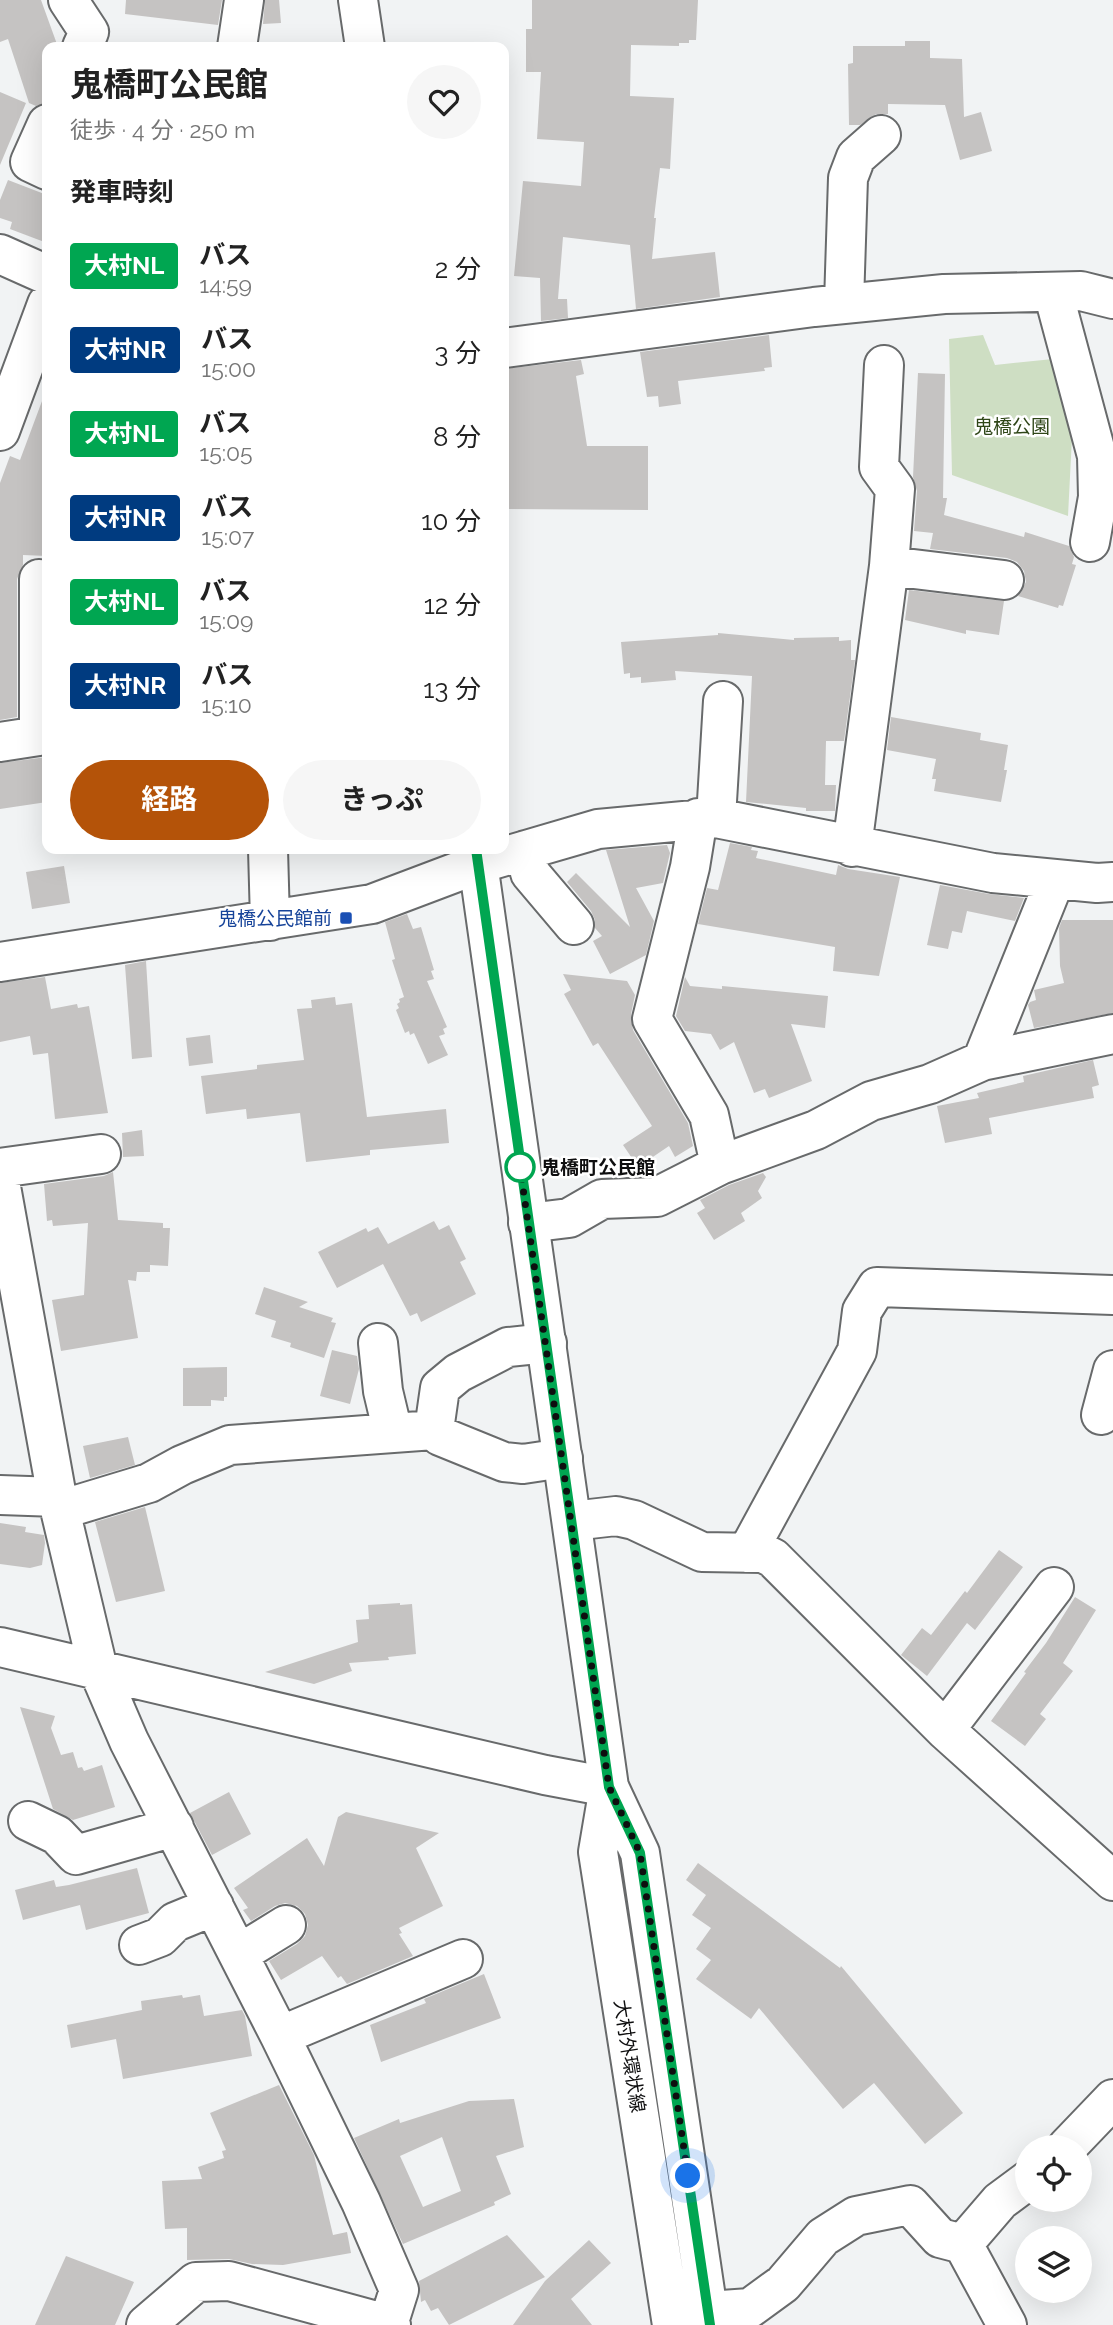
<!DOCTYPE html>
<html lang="ja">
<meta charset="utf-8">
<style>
:root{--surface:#fff;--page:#f6f6f6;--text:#222;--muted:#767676;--accent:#b45309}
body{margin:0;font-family:Raleway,"Noto Sans JP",sans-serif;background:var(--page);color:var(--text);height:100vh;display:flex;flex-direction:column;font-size:26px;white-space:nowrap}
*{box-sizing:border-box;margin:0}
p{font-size:23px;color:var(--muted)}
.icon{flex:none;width:38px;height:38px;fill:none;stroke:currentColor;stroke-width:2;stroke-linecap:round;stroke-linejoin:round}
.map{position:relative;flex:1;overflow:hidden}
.details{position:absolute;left:42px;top:42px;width:467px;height:812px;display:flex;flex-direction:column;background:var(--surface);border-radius:14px;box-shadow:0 7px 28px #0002}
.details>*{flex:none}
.badge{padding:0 14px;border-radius:5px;font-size:24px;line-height:46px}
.controls{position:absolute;left:1015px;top:2135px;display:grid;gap:14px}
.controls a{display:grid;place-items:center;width:77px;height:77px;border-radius:50%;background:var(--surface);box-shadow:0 7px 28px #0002;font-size:35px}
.you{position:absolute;width:35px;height:35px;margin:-18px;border:5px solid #fff;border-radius:50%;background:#1a73e8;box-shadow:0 0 0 10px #1a73e833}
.map>.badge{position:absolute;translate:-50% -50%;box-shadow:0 0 0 4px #fff}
h2{padding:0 28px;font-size:26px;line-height:63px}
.round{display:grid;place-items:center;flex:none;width:74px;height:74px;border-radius:37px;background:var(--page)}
.headline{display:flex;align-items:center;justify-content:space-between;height:119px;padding:0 28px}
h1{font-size:33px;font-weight:700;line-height:52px}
.cta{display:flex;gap:14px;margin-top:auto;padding:14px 28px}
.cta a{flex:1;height:80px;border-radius:42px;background:var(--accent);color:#fff;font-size:28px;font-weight:700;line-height:80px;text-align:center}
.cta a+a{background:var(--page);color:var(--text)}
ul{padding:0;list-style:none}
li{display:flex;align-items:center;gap:21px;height:84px;padding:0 28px}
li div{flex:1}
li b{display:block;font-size:26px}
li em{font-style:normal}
li .badge{min-width:77px;font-weight:700;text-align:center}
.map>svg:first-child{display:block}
.green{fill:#cedec3}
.building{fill:#c5c3c2;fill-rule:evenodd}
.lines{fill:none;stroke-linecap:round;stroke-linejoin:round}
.minor-casing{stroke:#686a6b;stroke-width:42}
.major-casing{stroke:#686a6b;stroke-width:42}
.minor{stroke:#fff;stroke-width:38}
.major{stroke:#fff;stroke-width:38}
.line-casing{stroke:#fff;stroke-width:16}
.line{stroke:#00a651;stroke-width:10}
.walk{stroke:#0e0e0f;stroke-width:7;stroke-dasharray:0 12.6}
.transit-dot{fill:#1a4fb4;stroke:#fff;stroke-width:2.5}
.stop-dot{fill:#fff;stroke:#00a651;stroke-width:3.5}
.labels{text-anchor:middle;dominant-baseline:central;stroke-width:5;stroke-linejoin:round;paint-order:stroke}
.park-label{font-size:19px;fill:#2f4618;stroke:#fff}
.transit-label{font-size:19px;fill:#164399;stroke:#fff;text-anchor:end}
.stop-label{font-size:19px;font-weight:bold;fill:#0e0e0f;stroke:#fff;text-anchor:start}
.street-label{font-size:19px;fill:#0e0e0f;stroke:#fff}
</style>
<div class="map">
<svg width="1113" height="2325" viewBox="0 0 1113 2325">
<rect width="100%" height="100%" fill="#f1f3f4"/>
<path class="green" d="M983,335l12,30 58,-6 20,59 -5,98 -116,-41 -3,-136z"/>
<path class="building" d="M0,0h41l17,47h-11v56l-11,3 -7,-3 -21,-64 -8,3z
M126,0h96l-4,25 -93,-11z
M265,0h14l2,23 -18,1z
M532,0h166l-2,40h-7v3h-10v3l-48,-1 -1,51 44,2 -4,71 -10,-1 -6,50h2l-4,41 63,-7 5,45 -84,12 -6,-64 -67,-8 -5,62h9l1,19 -27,3 -1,-43 -26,-2 9,-95 58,5 3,-44 -47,-3 4,-67h-15v-43h6z
M905,41h25v17l32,1 2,58 17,-5 11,39 -32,9 -15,-55 -57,-1v10h-12l-16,11h-11l-1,-61 5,-1v-17h52z
M0,92l26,11 -26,62z
M8,180l39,15v48l-37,-14 2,-7 -12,-4v-18z
M769,335l3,32 -8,1 1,3 -87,10 3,23 -22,3 -1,-11 -11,1 -7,-45z
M581,360l3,14 -8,2 11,70h61v64l-144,-1v-140z
M918,373l27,1 -2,124h4l-3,17 80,22 1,-5 44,14 5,11 -2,7 4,1 -13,41 -4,-1 -1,3 -40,-12 8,-14 -2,-11 -7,-9 -10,-4 -77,-9 3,-16 -19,-2 3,-40 -4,-14z
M45,393h2v163l-24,-1v10l-6,14v138l-17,3v-237l10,-27 10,4z
M909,590l95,11 -5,34 -33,-5v4l-61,-14z
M718,633l76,7v-2l45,-1v4l12,-1v20h4l-11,81h-18l-1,44h11l-1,26h-29v-3l-60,-6 6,-126 -77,-5 1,9 -35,3v-6l-11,1v-5l-6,1 -3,-32 97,-7z
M891,717l90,16 -1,7 28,5 -4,25h3l-6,32 -67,-11 2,-12h-4l4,-20 -49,-9z
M47,757v45l-47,7v-46z
M730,843l22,4 -1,3 7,1 -2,7 80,17 2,-10 10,4 52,8 -21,99 -46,-5 2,-24 -137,-23 9,-36 11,2z
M667,845l3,8 -7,30 -27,5 18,33 -8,34 -36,19 -17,-33 9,-5 -7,-8v-8l-4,-9 -24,-29 9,-9 54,54 -24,-77z
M64,866l6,37 -38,6 -6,-37z
M940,885l49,9 35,4 -9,23 -48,-10 -5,22 -10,-2 -4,18 -21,-4z
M407,914l6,15 8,-2 13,43 -3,1 3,8 -7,2 20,46 -4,2 2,5 -6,2 9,19 -20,9 -14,-31 -4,2 -1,-4 -4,2 -9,-23 3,-2 -2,-4 3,-2 -1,-3 5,-2 -12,-37 3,-1 -10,-37z
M1062,920h51v93l-79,15 -6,-23 2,-3 6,-2 -2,-10 30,-7 -4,-17 -1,-38z
M146,961l6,96 -20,2 -7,-94z
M563,974l64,7 8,14 -4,19 2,16 55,93 5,23 -18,11 -6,-11 -31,21 -15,-22 29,-19 -54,-83 -5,3 -29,-52 7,-4z
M45,977l6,32 26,-5 1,4 11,-2 19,107 -53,6 -7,-66 -15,2 -3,-19 -30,6v-59z
M685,977l5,9 32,3v-3l106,10 -3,32 -34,-4 21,57 -43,17 -4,-9 -11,4 -20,-51 -14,8 -9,-16 -26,-3 -9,-15z
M335,997l1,8 16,-2 15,114 79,-8 3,34 -79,7v5l-64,7 -6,-49 -53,6 -1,-10 -40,5 -5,-38 56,-7v-4l47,-5 -7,-51 15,-1 -1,-8z
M210,1035l3,28 -24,3 -3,-28z
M1093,1060l6,25 -7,2 2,11 -105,20 3,16 -47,9 -8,-37 42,-8 -2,-5 47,-11 -1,-6z
M142,1130l2,26 -21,1 -1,-24z
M113,1172l5,48 45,3v5h7l-2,38 -18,-1v7h-13l-1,9 -8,-1 10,58 -77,13 -9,-51 32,-5 4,-72 -35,3 -1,-6 -5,1 -3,-37 60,-8z
M763,1173l3,4 -8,14 4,7 -21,15 4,8 -31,19 -17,-27 8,-5 -5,-8 29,-15z
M434,1221l5,9 10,-5 17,34 -6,3 16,32 -55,28 -4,-9 -7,3 -27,-52 -46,24 -19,-36 48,-24 2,4 10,-5 10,17z
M264,1287l44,15 -9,5 34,11 -2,4 5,1 -12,35 -34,-11 1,-4 -20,-6 5,-16 -21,-7z
M332,1350l25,6 2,13 -9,35 -30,-8z
M227,1367v30h-3v4l-13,-1v6h-28v-38z
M128,1437l7,28 -45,13 -7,-32z
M145,1507l20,84 -49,11 -21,-80z
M0,1523l26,4 -1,5 19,3 1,8 -3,22 -12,3 -30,-4z
M999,1550l24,17 -48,63 -8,-7 -40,53 -26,-21 21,-27 9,7 34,-44 2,2z
M1075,1597l21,13 -33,53 10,8 -33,43 6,5 -21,27 -34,-25 35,-48 -2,-1 22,-29z
M400,1603v2l12,-1 4,50 -28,3 1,3 -40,3 3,8 -38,13 -49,-12 93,-30 -2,-22 13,-1 -1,-14z
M20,1707l35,9 -4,12 10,27 12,-3 5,16 4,-1 2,4 18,-6 13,42 -42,13 -20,-11z
M229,1792l22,42 -39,21 -22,-42z
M346,1812l93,21 -23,15 27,58 -44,22 3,5 -3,1 14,22 -66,28 -6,-8 -3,2 -16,-22 -41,24 -12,-19 28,-17 8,-8 3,-11 -3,-11 -8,-8 -12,-3 -10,3 -24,15 -8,-11 5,-2 -14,-20 73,-50 17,28 14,-49z
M698,1863l142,105 1,-2 122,147 -38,31 -51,-61 -31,26 -84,-101 -8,11 -55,-40 15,-19 -15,-11 15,-21 -19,-13 14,-20 -20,-15z
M137,1868l12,45 -63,17 -6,-25 -57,15 -8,-30 39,-10 2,7 13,-2z
M484,1974l17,44 -120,44 -11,-37 56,-22 -2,-4z
M182,1995l1,3 17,-3 4,21 38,-6 3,6 7,40 -129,23 -7,-40 -45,9 -4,-23 75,-15 -1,-9z
M279,2085l35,70 19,80 14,-3 4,21 -68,12 -31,-1 -23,-5 -42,1v-32l-22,1 -3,-48 40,-2 -4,-12 26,-9 -2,-7 4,-1 -16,-37z
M514,2099l10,48 -28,9 15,38 -17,8 1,3 -92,39 -49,-106 45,-19 1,4 69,-22zM442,2137l19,54 -38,16 -23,-51z
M507,2235l38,42 -96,48 -11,-17 -7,3 -6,-11 -4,2 -2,-21z
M589,2240l22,23 -40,36 21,26h-79l32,-44z
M66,2256l68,26 -19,43h-80z"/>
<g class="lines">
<g class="minor-casing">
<path id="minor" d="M68,0l21,32 -7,15
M237,47l7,-47
M47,124l-17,38 17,8
M0,254l47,21
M1053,292l44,164 1,41 -8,45
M844,303l4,-125 8,-21 25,-22
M504,348l310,-41 130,-13 137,-3 32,8
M0,431l47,-127
M889,566l115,14
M39,579v157l8,-1
M0,742l39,-6
M698,818l-8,49 -38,152 57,96 11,50
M716,818l7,-117
M852,847l37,-281 6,-77 -16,-22 5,-102
M268,849l2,72
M526,850l4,23 44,52
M0,962l372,-58 106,-40 120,-35 118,-11 277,55 104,10 16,-1
M982,1061l131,-27
M0,1168l101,-14
M0,1181l57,316 41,172 31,72 151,295 81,166 38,88 -11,35
M528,1223l41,-5 33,-19 55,-2 63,-32 96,-35 55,-29 59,-17 52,-23 73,-181
M378,1343l5,48 10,42
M1101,1415l12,-45
M434,1430l6,-42 18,-15 50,-26 39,-4
M0,1495l57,2
M60,1510l89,-27 33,-18 48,-20 204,-15 6,6 64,26 19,2 40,-6
M572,1521l44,-5 18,4 68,32 61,1 10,5 172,172 168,151
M747,1553l110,-202 5,-40 15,-24 236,8
M0,1647l545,128 64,12
M945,1730l109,-143
M28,1821l29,14 19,20 98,-28
M139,1945l21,-8 15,-15 39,-16
M239,1954l47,-29
M280,2036l183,-77
M1067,2147l46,-48
M708,2311l42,-3 33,-24 40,-47 33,-21 54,-11 30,33 23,6
M146,2325l50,-43 33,-1 162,44
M1007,2325l-44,-81 37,-43 27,-20"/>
</g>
<g class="major-casing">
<path id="major" d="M358,0l7,47
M476,849l133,938 -11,65 74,473
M609,1787l31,66 70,472"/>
</g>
<use href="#minor" class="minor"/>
<use href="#major" class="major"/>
</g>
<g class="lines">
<g class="line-casing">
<path id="line" d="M476,849l133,938 31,66 70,472"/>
</g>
<use href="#line" class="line"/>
<path class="walk" d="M520,1167l89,620 31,66 48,323"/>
</g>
<rect class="transit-dot" x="339" y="911" width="14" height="14" rx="3.5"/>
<circle class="stop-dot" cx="520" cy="1167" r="14"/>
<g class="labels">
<g class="park-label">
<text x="1012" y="426">鬼橋公園</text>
</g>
<g class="transit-label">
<text x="332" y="918">鬼橋公民館前</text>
</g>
<g class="stop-label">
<text x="541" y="1167">鬼橋町公民館</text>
</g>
<g class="street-label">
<text transform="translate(630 2056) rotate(81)">大村外環状線</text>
</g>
</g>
</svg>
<div class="controls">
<a><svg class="icon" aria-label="locate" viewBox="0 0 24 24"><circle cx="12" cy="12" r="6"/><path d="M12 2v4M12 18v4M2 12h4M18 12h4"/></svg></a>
<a><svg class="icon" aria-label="layers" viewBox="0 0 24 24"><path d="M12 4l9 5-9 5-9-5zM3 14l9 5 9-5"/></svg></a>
</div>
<div class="you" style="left:688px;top:2176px"></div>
<section class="details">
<div class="headline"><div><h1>鬼橋町公民館</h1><p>徒歩 · 4 分 · 250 m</p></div><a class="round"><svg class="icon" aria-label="heart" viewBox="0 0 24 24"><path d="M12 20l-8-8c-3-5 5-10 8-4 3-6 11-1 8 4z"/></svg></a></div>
<h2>発車時刻</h2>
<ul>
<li><span class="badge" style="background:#00a651;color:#fff">大村NL</span><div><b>バス</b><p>14:59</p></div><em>2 分</em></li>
<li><span class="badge" style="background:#003b80;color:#fff">大村NR</span><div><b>バス</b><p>15:00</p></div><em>3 分</em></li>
<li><span class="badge" style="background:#00a651;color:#fff">大村NL</span><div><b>バス</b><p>15:05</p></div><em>8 分</em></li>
<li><span class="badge" style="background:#003b80;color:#fff">大村NR</span><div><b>バス</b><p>15:07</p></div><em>10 分</em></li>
<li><span class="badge" style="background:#00a651;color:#fff">大村NL</span><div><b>バス</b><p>15:09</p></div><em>12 分</em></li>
<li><span class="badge" style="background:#003b80;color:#fff">大村NR</span><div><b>バス</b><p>15:10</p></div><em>13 分</em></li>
</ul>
<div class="cta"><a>経路</a><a>きっぷ</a></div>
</section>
</div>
